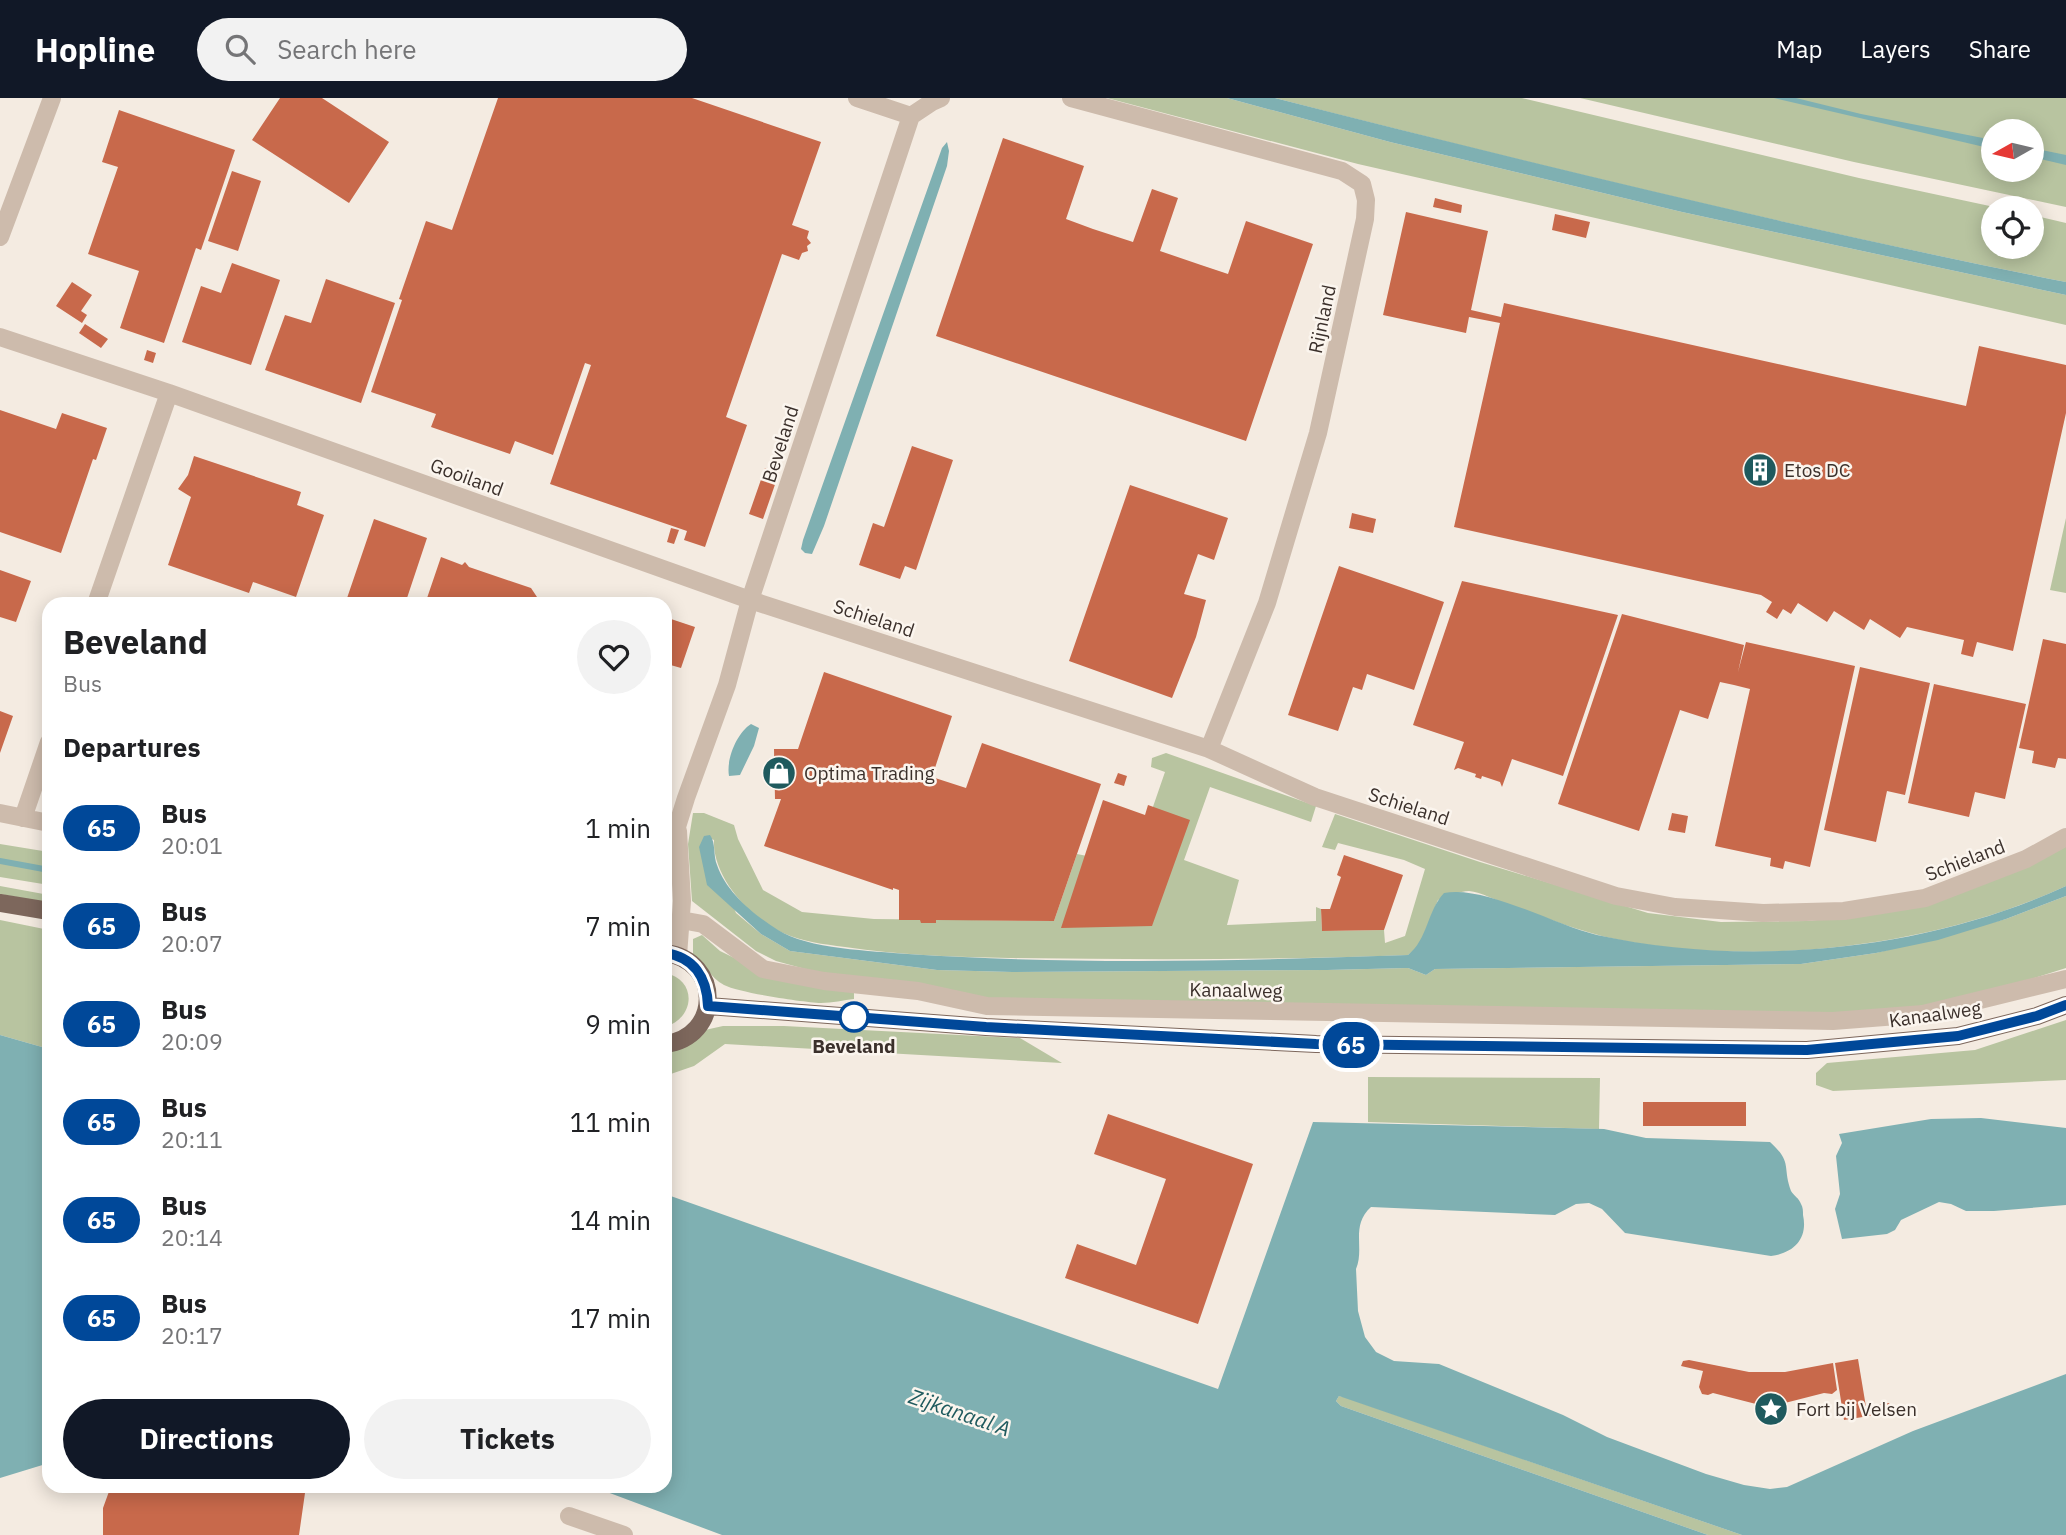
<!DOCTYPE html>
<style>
:root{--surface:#fff;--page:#f2f2f2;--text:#202124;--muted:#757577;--accent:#111827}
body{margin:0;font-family:"IBM Plex Sans",sans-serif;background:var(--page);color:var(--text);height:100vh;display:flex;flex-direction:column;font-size:26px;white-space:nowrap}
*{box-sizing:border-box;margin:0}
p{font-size:23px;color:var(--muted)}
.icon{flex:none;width:38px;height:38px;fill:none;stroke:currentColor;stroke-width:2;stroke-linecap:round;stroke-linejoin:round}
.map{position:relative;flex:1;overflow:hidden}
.drawer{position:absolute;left:42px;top:499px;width:630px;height:896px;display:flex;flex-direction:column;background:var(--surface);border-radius:21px;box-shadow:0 4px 18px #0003}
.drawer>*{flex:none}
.badge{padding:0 14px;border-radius:23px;font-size:24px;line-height:46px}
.needle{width:46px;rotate:262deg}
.fabs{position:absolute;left:1981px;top:21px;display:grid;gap:14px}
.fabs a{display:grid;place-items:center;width:63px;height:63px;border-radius:50%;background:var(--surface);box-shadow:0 4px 18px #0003;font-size:35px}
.map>.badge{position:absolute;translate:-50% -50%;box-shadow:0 0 0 4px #fff}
h2{padding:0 21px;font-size:26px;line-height:63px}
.round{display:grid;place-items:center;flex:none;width:74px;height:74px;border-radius:37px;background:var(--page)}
.headline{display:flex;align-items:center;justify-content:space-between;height:119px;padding:0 21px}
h1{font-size:33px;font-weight:800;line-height:52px}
.cta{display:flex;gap:14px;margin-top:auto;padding:14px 21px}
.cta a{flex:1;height:80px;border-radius:42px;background:var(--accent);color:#fff;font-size:28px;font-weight:800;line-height:80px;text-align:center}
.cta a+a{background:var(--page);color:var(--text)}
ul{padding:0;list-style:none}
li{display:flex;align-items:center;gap:21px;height:98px;padding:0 21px}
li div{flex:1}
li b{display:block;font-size:26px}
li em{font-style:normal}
li .badge{min-width:77px;font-weight:700;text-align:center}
header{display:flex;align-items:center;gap:42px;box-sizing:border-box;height:98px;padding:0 35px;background:var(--accent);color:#fff}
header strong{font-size:33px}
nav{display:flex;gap:38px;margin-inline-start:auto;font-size:24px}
.search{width:490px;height:63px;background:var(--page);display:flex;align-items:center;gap:18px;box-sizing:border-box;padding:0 24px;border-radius:38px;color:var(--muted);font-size:26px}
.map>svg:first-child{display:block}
.green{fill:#b8c4a0;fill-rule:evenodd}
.water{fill:#7fb0b2}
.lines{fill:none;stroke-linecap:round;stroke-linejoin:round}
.stream{stroke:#7fb0b2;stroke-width:6}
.building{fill:#c8694b}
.street{stroke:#cdbbac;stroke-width:18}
.primary{stroke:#7d675c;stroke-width:18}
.line-casing{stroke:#fff;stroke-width:16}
.line{stroke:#004899;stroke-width:10}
.stop-dot{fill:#fff;stroke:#004899;stroke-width:3.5}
.labels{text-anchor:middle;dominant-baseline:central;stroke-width:5;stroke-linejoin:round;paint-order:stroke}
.street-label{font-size:19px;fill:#3b302b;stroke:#fbf5ee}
.poi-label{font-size:19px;fill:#3b302b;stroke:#fbf5ee;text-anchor:start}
.stop-label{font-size:19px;font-weight:bold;fill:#3b302b;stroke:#fbf5ee}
.water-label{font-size:21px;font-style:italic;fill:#1f5a5e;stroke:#fbf5ee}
</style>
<header>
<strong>Hopline</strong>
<div class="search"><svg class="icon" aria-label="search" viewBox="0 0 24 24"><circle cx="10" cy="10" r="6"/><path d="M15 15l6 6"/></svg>Search here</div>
<nav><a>Map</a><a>Layers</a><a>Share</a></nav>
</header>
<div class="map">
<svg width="2066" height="1437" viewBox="0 0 2066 1437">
<rect width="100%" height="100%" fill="#f4ebe1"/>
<path class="green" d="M1107,0h120l163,44 292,70 384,83v30l-708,-161z
M1275,0h247l337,80 140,30h-6v39h39v-32l34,8v59c-266,-53 -528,-116 -791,-184z
M1580,0h486v109l-212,-45zM1993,33h39v39h-39z
M2066,420v75l-16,-3z
M1166,655l150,53 -5,16 -101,-35 -26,73 55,20 -12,45 89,-4v-14l5,2 1,22 62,-1 1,13 20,-7 20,-67 -21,-9 -66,-17 -3,7 -13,-3 13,-33 145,48 168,51 73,9 87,-1 72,-8 186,-67v40c-128,59 -297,80 -436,56 -42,-7 -81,-23 -121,-37 -12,-4 -28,-13 -40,-14 -9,0 -22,6 -31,9l-19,46 -11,9c-133,5 -266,5 -399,3 -55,-1 -110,-3 -164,-11 -22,-3 -42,-5 -62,-14 -33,-14 -71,-57 -69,-93l-10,-4 32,77 25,21 29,17 147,19 75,2 315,-2 81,-2 18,7 9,-6 366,-5 75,-11 130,-34 60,-23v72l-89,28 -69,12 -56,7 -862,-14 -174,-29 -40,-11 -20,-10 -64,-50 -4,-57 5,-31h11l30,12 4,14 25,51 39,22 72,7 180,2 23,-67 10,2 50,-3 28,-81 -14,-5 1,-9z
M0,746l49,8v33l-49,-8z
M0,788l49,9v8l-49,-9z
M0,822l49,10v119l-49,-14z
M702,837l18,16 53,26 81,15v7c-10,1 -22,4 -33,4 -19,-1 -81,-10 -97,-18 -14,-7 -19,-22 -31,-31v-15z
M665,875c33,7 30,45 0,54z
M2066,922v60l-233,11 -17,-6v-12l11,-10 148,-13z
M723,928h61l236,12 42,25 -337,-19 -31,22 -29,10v-25l13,-1 27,-20z
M1368,979l232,1 -1,51 -231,-7z
M1339,1298l5,1 398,138h-34l-367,-129 -5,-5z"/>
<path class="water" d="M1227,0h48c263,67 525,131 791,184v13l-384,-83 -292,-70z
M1774,0h22l65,16 132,26v9z
M947,44l2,9 -2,15 -123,360 -12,28 -7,-1 -4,-4 2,-9 139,-392z
M2032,50l34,7v10l-34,-8z
M751,626l8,4 -5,18 -14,29 -11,1c-3,-17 8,-43 22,-52z
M710,737c6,8 3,21 7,30 9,27 37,50 61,65 29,19 95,21 130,24 165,11 334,7 500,1 20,-16 19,-44 36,-62 41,-8 110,32 153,42 150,33 329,16 469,-49v10l-60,23 -68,21 -62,13 -75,11 -366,5 -9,6 -18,-7 -81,2 -315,2 -75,-2 -147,-19 -29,-17 -54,-49 -8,-38 5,-11z
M0,937l49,14v414l-49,15z
M1981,1020l85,10v77l-72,6h-28l-15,-7 -12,-2 -38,18 -6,10 -8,4 -45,5 -7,-30 5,-15 -4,-38 6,-13 -3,-9 92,-15z
M1313,1024l291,7 42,9 124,4c23,21 12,24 21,49 3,5 8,7 10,13 2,3 2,7 2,11 5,23 -8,38 -32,41l-146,-23 -23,-24 -13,-6 -13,1 -21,11 -184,-8c-21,19 -6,41 -15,62l2,42 7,26 11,15 18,9 45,3 124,51 44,22 99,37 38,11 26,4 17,-2 126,-56 153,-57v161h-324l-403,-139 -3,5 5,5 367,129h-986l-131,-49h74v-292l553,195z"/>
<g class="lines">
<path class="stream" d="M0,763l49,9"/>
</g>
<path class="building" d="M280,0h42l67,44 -40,61 -97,-63z
M498,0h194l129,44 -29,83 17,6 -2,7 4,5 -4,3 1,5 -6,2 -3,7 -17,-6 -56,163 21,8 -42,122 -21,-7 3,-9 -137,-47 41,-119 -6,-2 -32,92 -38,-14 -5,13 -79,-27 5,-13 -65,-22 31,-92 -3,-1 27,-78 26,9z
M119,12l116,40 -34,100 -5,-2 -32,95 -44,-15 19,-57 -51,-17 30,-87 -16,-5z
M1003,40l81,28 -18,53 27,10 40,13 19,-53 26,9 -18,53 41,14 27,9 18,-53 67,23 -67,197 -310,-105z
M232,73l29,10 -23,70 -30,-10z
M1435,100l27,7 -1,8 -28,-6z
M1406,114l82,19 -17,79 30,7 3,-14 462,103 13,-60 87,19v48l-53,238 -36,-9 -4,15 -12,-3 3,-14 -57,-13 -7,11 -30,-19 -6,11 -30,-19 -7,11 -29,-19 -7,11 -8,-5 -6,10 -11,-7 6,-10 -11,-7 -307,-68 46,-204 -31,-6 -3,16 -83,-18z
M1555,116l35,8 -4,16 -34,-8z
M232,165l48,17 -29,85 -69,-23 19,-56 20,7z
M326,181l69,24 -34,100 -96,-33 20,-55 26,8z
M72,184l20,13 -11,16 6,4 -5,8 -26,-17z
M85,226l23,15 -7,9 -22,-15z
M147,252l9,3 -3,10 -9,-3z
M0,312l56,19 6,-16 45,15 -11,32 -3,-1 -32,94 -61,-21z
M912,348l41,14 -37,110 -11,-4 -5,13 -41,-14 14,-42 11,4z
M194,358l107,36 -4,13 27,10 -28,82 -43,-15 -4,11 -81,-28 23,-68 -13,-8 10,-14z
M765,370l14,5 -16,46 -14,-5z
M1130,387l98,33 -14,42 -16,-6 -14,40 22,6 -10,37 -24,61 -103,-37z
M1352,415l24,6 -3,14 -24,-5z
M374,421l53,19 -22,66h-60z
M671,430l8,2 -5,14 -7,-2z
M441,459l21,8 3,-3 4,5 62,21 6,9 -2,7h-110z
M1339,468l105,36 -30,88 -47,-16 -5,16 -9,-3 -15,44 -50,-16z
M0,472l31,11 -15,41 -16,-5z
M1462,483l156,34 -55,161 -51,-17 -10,28 -2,-5 -18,-6 -1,3 -6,-2 1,-3 -18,-6 -4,2 10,-28 -51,-17z
M1622,516l122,31 -6,27 8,-30 109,24 -45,201 -25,-6 -2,8 -13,-3 1,-8 -56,-12 35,-157 -16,-4 -14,-3 -12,37 -28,-9 -41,121 -81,-27z
M665,519l30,10 -14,41 -14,-4 -2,4z
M2043,541l23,5v115l-8,-1 -3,10 -23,-5 2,-12 -15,-3z
M1860,569l70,16 -25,112 -18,-4 -11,51 -52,-12z
M824,574l128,44 -20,61 34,11 16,-45 119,41 -47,137 -118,-1v3h-15l-1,-3h-21v-30l-6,-2v2l-129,-44 17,-47h-6l-1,-50h24z
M1934,586l92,20 -21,95 -30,-7 -6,25 -61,-14z
M0,613l13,5 -13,37z
M1118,675l9,3 -3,10 -10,-3z
M1103,702l42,15 3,-10 42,15 -38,106 -91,2z
M1672,715l16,3 -3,17 -17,-3z
M1344,757l59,20 -19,55 -62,1 -1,-22h9l11,-32 -4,-2z
M1643,1004h103v24h-103z
M1108,1016l145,50 -55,160 -133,-46 12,-34 59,21 30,-86 -72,-25z
M1858,1261l8,48 23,-4 5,9 -50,8 -9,-57z
M1689,1262l60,12h36l48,-9 4,27 -5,4 -8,-1 -47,12 -6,4 -6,1 -9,-6 -43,-11 -5,2 -6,-1 -3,-7 4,-16 -22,-5 2,-5z
M111,1388h195l-7,49h-196v-27z"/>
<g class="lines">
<path class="street" d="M857,0l54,18
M1071,0l271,73 20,13 4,16 -1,19 -47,214 -51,170 -58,146
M911,18l21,-14 9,-4
M0,139l52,-139
M0,239l169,56 581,207 459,149 106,48 301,99 59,11 88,6 81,-2 81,-13 101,-39 40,-22
M96,506l73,-211
M0,715l49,10
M23,720l26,-76
M665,767l21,-67 41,-113 23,-85 161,-484
M681,822l22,4 60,45 61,12 94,10 69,15 846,15 90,-7 143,-35
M678,858l4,-55 -4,-70
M569,1418l55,19"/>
<path class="primary" d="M0,805l49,8
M665,855c57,7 57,84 0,91
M708,908l278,21 330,17 491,6 151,-14 79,-20 29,-11"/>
</g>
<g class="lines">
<g class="line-casing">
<path id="line" d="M665,855c29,4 42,25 43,53l278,21 330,17 491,6 151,-14 79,-20 29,-11"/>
</g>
<use href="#line" class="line"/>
</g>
<defs>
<g id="building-disc" transform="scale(1.75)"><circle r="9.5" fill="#1f5a5e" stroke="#fbf5ee"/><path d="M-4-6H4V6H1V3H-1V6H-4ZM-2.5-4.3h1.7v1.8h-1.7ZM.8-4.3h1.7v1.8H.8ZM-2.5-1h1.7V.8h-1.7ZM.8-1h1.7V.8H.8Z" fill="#fff"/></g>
<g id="shop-disc" transform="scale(1.75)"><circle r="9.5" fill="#1f5a5e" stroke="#fbf5ee"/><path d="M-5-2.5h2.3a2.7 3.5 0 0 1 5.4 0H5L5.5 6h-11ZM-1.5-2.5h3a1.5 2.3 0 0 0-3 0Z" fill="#fff"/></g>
<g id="sight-disc" transform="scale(1.75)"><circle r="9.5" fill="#1f5a5e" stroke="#fbf5ee"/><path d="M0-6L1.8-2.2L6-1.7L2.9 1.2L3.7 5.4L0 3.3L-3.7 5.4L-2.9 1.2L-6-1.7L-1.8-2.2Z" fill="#fff"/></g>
</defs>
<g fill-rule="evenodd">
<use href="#building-disc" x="1760" y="372"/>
<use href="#shop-disc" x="779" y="675"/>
<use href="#sight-disc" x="1771" y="1311"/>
</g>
<circle class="stop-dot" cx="854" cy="919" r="14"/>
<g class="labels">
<g class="street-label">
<text transform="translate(1322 221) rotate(-78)">Rijnland</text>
<text transform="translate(780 346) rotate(-72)">Beveland</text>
<text transform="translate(467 379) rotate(20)">Gooiland</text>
<text transform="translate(874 520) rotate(18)">Schieland</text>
<text transform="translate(1409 708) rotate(18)">Schieland</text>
<text transform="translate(1965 762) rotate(-21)">Schieland</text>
<text transform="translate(1236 892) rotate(1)">Kanaalweg</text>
<text transform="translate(1935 916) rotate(-8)">Kanaalweg</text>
</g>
<g class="poi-label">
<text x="1784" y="372">Etos DC</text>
<text x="804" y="675">Optima Trading</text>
<text x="1796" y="1311">Fort bij Velsen</text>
</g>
<g class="stop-label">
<text x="854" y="948">Beveland</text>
</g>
<g class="water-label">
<text transform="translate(960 1314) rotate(19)">Zijkanaal A</text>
</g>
</g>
</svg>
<div class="fabs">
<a><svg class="needle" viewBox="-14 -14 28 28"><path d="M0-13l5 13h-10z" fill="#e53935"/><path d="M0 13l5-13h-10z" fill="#757577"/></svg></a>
<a><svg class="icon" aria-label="locate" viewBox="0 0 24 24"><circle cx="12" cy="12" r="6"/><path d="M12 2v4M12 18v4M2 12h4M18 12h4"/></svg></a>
</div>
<b class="badge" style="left:1351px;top:947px;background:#004899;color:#fff">65</b>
<section class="drawer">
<div class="headline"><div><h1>Beveland</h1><p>Bus</p></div><a class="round"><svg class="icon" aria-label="heart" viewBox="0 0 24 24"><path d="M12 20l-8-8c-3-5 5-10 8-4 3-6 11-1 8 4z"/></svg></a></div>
<h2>Departures</h2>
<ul>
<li><span class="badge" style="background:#004899;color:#fff">65</span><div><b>Bus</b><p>20:01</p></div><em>1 min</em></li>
<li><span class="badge" style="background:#004899;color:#fff">65</span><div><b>Bus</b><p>20:07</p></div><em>7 min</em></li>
<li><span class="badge" style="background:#004899;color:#fff">65</span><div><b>Bus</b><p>20:09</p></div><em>9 min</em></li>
<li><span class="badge" style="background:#004899;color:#fff">65</span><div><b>Bus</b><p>20:11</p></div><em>11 min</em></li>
<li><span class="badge" style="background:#004899;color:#fff">65</span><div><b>Bus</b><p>20:14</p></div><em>14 min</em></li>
<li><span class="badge" style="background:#004899;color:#fff">65</span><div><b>Bus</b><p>20:17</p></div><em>17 min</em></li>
</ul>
<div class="cta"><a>Directions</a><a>Tickets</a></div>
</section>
</div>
